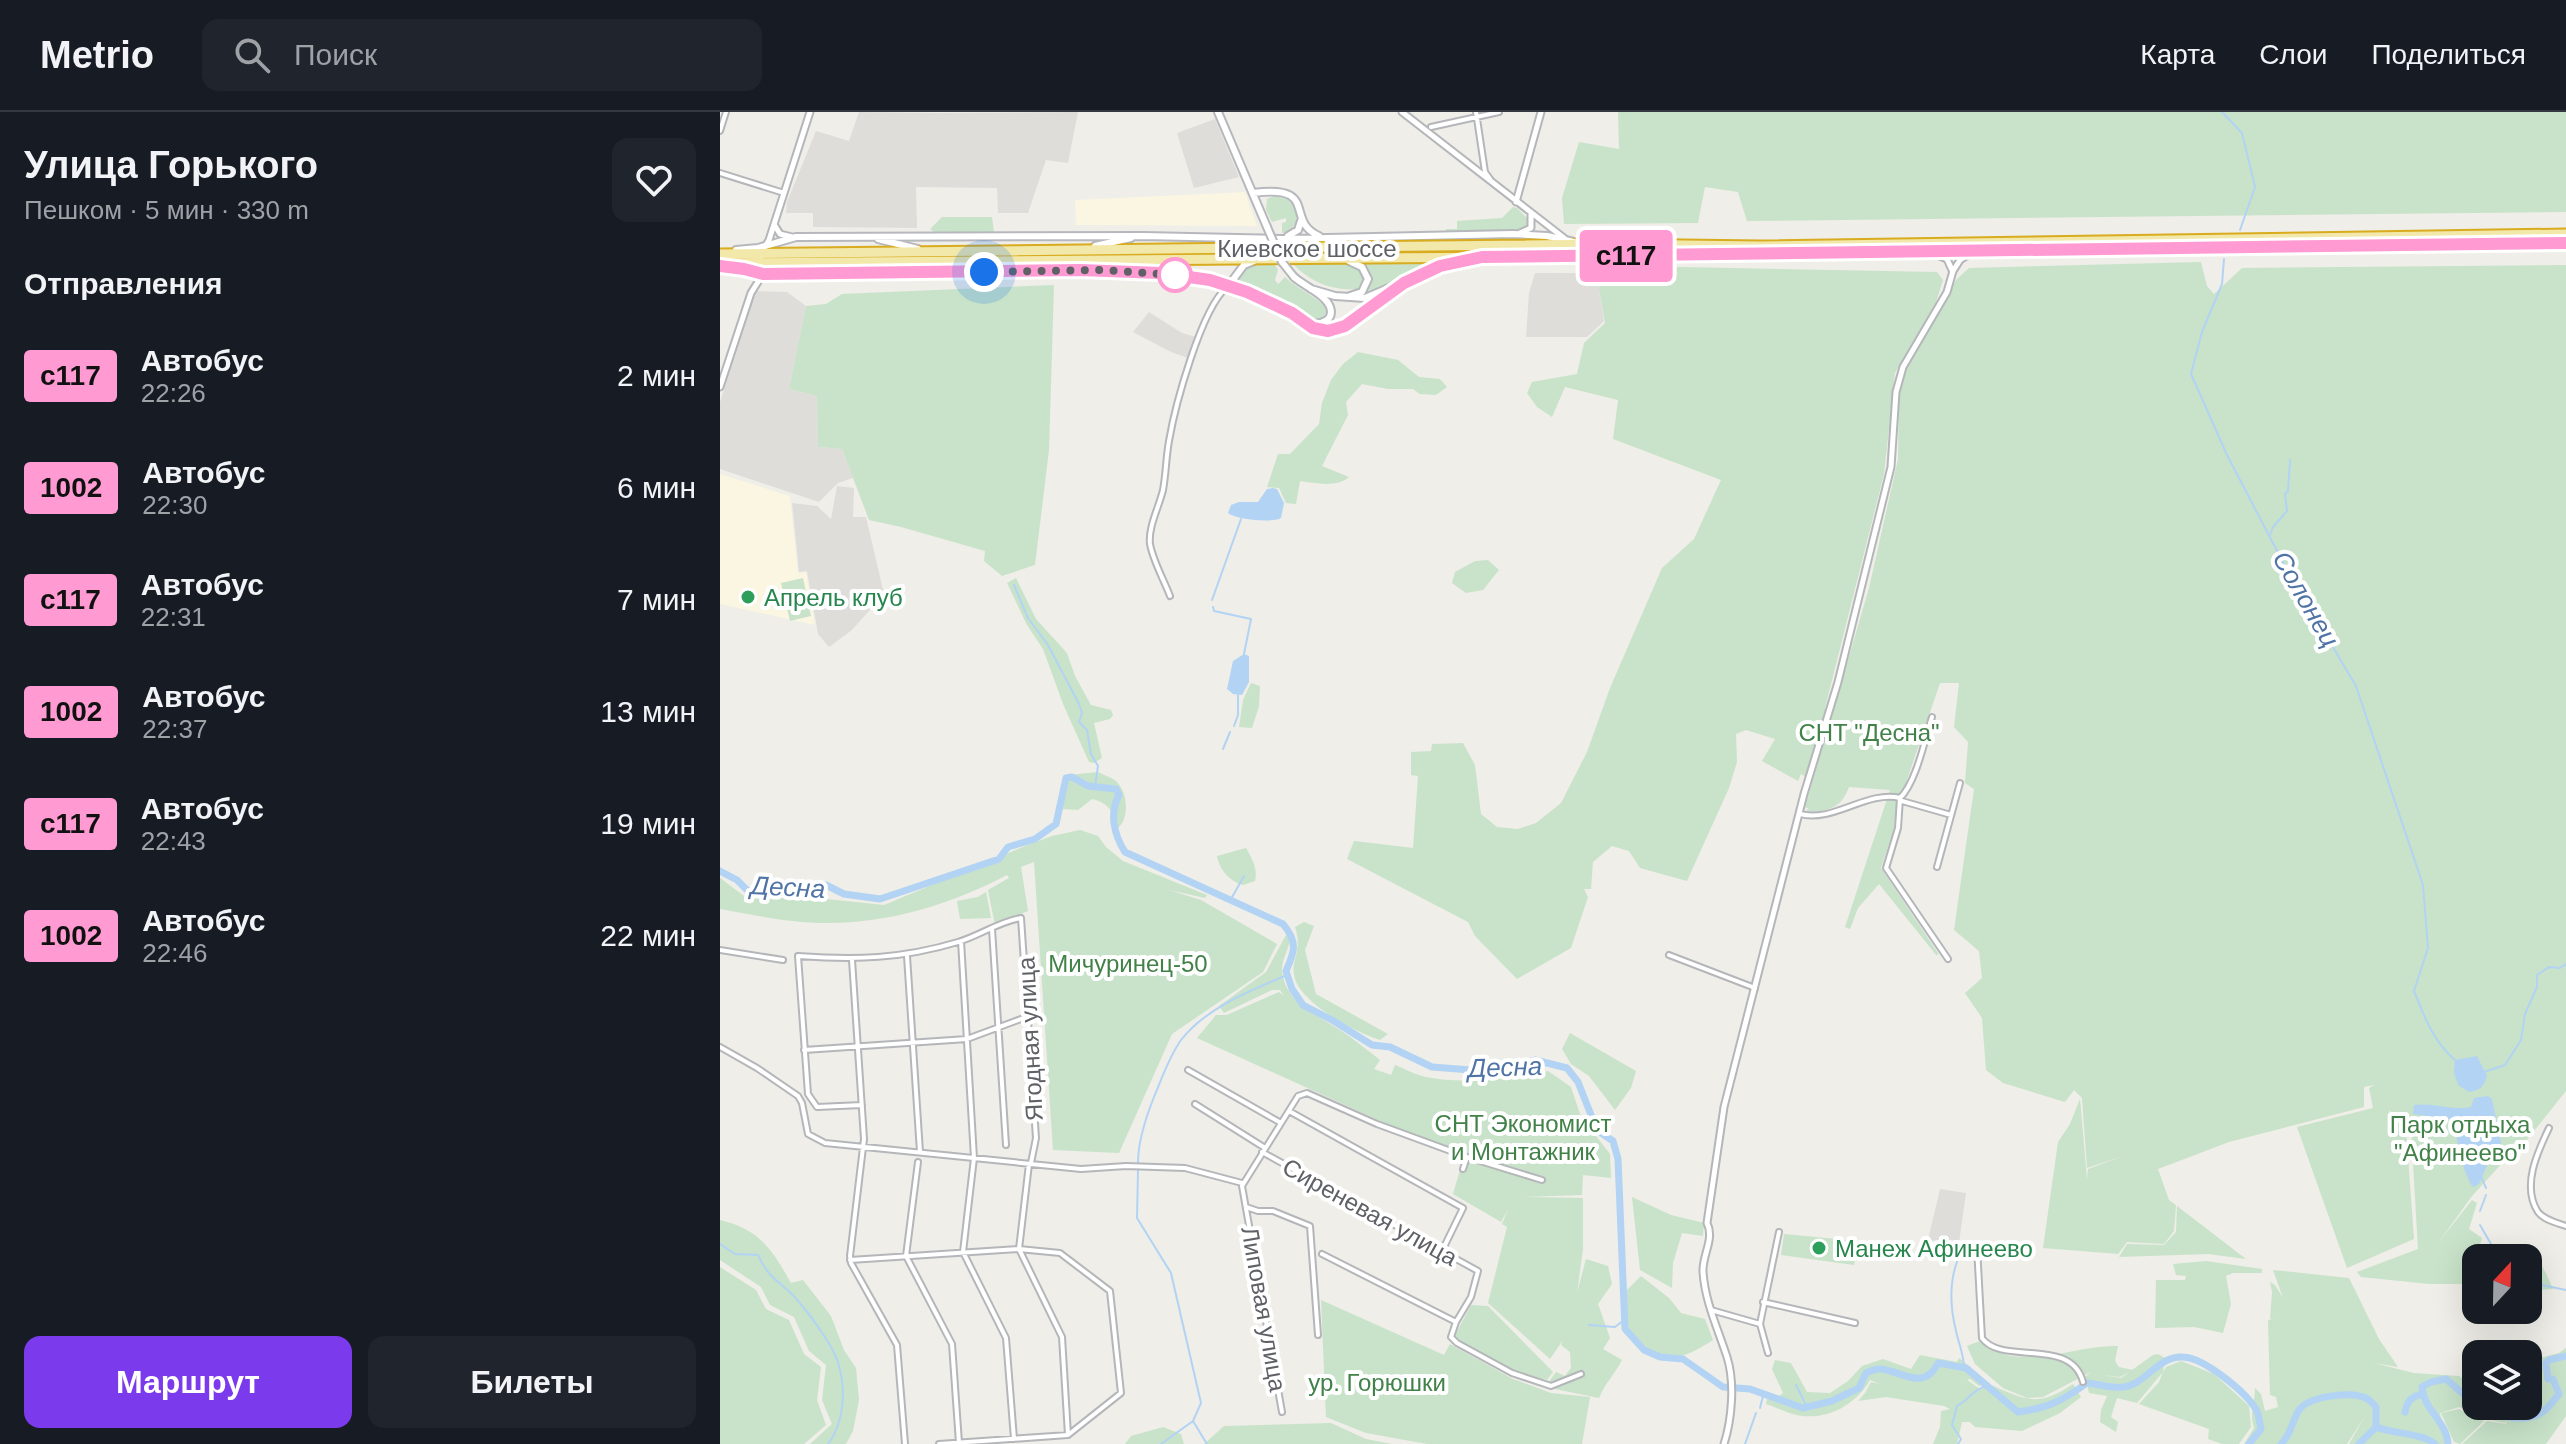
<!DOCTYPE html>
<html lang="ru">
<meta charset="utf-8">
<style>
:root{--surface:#171b24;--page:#20242c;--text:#f1f3f6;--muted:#9ea1a6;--line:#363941;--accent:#7c3aed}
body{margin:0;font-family:Helvetica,sans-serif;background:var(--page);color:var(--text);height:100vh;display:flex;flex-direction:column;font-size:30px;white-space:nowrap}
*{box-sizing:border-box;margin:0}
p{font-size:26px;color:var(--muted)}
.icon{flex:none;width:44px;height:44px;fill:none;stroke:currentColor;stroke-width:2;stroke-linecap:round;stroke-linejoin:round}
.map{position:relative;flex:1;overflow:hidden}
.details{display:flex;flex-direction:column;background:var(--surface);width:720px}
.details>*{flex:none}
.badge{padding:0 16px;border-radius:6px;font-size:28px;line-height:52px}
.needle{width:52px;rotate:22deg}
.fabs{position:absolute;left:1742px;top:1132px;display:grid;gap:16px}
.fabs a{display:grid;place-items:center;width:80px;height:80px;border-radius:16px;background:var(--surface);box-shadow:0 8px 32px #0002;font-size:40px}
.you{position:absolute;width:40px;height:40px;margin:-20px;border:6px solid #fff;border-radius:50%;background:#1a73e8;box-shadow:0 0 0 12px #1a73e833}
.map>.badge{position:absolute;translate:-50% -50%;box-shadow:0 0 0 4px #fff}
h2{padding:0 24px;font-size:30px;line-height:72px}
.round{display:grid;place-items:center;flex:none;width:84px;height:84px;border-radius:16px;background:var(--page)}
.headline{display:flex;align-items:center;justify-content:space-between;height:136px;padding:0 24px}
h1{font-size:38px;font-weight:700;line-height:60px}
.button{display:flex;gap:16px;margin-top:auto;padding:16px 24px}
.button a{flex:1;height:92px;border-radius:16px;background:var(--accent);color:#fff;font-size:32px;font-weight:700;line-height:92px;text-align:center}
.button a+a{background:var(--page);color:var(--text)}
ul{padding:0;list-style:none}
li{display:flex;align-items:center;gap:24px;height:112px;padding:0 24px}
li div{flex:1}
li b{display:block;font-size:30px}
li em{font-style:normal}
li .badge{min-width:88px;font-weight:700;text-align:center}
header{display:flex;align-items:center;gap:48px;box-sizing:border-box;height:112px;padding:0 40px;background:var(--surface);border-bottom:2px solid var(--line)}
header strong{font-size:38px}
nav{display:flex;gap:44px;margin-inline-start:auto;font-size:28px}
.search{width:560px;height:72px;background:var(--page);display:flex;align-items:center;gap:20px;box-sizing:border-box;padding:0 28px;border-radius:16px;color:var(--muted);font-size:30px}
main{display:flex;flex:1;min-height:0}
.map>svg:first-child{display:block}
.commercial{fill:#faf6e2}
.industrial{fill:#deddda}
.green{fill:#c8e3c9}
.water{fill:#b2d3f4}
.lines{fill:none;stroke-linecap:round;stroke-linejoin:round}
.stream{stroke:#b2d3f4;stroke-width:2}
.river{stroke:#b2d3f4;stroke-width:7}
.minor-casing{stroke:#b4b6ba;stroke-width:8}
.tertiary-casing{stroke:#b4b6ba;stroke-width:9}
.secondary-casing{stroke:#b6b8bd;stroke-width:10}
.trunk-casing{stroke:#d9ab1e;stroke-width:13}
.minor{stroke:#fff;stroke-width:4}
.tertiary{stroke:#fff;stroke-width:5}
.secondary{stroke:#fff;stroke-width:6}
.trunk{stroke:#f2e8aa;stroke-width:9}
.secondary-bridge-casing{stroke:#b6b8bd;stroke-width:10;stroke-linecap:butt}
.secondary-bridge{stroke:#fff;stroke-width:6}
.line-casing{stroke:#fff;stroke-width:18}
.line{stroke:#ff9ad2;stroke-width:12}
.walk{stroke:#5f6166;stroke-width:8;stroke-dasharray:0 14.4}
.stop-dot{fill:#fff;stroke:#ff9ad2;stroke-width:4}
.leisure-dot{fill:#2e9e5b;stroke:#fff;stroke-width:3}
.labels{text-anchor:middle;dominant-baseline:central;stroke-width:8;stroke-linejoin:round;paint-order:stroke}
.street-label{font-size:24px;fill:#5f6166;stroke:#fff}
.leisure-label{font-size:24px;fill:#27864d;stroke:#fff;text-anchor:start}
.park-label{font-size:24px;fill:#428249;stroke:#fff}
.water-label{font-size:26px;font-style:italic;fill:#5074a5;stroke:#fff}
</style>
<header>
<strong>Metrio</strong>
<div class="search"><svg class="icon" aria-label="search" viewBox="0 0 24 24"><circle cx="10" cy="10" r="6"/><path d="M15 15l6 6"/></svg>Поиск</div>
<nav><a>Карта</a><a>Слои</a><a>Поделиться</a></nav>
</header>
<main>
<section class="details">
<div class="headline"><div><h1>Улица Горького</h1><p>Пешком · 5 мин · 330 m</p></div><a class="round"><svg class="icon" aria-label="heart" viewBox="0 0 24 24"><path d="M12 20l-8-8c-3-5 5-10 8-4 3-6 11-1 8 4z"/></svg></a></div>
<h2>Отправления</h2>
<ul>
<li><span class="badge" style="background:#ff9ad2;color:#111">с117</span><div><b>Автобус</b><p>22:26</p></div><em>2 мин</em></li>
<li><span class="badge" style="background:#ff9ad2;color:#111">1002</span><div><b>Автобус</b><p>22:30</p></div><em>6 мин</em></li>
<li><span class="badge" style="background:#ff9ad2;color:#111">с117</span><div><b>Автобус</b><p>22:31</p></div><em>7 мин</em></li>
<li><span class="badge" style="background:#ff9ad2;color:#111">1002</span><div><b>Автобус</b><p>22:37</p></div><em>13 мин</em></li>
<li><span class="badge" style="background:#ff9ad2;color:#111">с117</span><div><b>Автобус</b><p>22:43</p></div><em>19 мин</em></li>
<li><span class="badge" style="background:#ff9ad2;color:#111">1002</span><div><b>Автобус</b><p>22:46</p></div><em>22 мин</em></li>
</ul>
<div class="button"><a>Маршрут</a><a>Билеты</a></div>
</section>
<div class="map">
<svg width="1846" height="1332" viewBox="0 0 1846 1332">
<rect width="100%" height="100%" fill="#efeee8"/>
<path class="commercial" d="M525,80l12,34 -181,-1 -1,-25z
M0,362l70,22 8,77 8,-1 9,53 -95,-21z"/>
<path class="industrial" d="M139,0l78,1 141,-1 -10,51 -22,-3 -18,53h-30l-1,-25 -81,-1 1,41 -104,-1v-14h-27l1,-11 29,-71 33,10z
M495,7l24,58 -45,11 -17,-55z
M815,161h49l13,3 7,45 -17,16h-61l3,-44z
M36,179l31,1 19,14 -17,83 28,7 1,51 24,2 11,29 -15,5 -19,19 -99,-33v-67z
M429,200l33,21 14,4 -8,21 -17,-6 -38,-20z
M117,374l17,2 -1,29h13l18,77 -32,36 -23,17 -11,-13 -11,-63 -8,1 -7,-69 25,3 14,13z
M1220,1077l26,4 -7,50 -31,-3z"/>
<path class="green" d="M898,0h948v100l-819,9 -9,-29 -33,-5 -7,36 -134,1 -2,-26 17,-56 40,7z
M554,84c17,2 22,9 23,26l-8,10 -7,1v-10l4,-1v-4l-14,4 -6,-12 1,-11z
M793,95l4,1 13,13 -4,8 -80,3v-3h11v-8l45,-3z
M222,105h50l2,15h-60l-4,-3z
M1481,150l6,24 7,8 28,-26 324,-3v826l-44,55 -9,-3 2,6 -43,47 -33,46 33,-42 5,3 -8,26 13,9 -6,20v26h-47l-68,-7 -4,-5 61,-23 -7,-120 -22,-19 3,7 14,12 8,110 -67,29 -50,-141 76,-19 -4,-20 5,-3 -10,2v20l-135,35 -71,27 11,31 7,5 -2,26 -10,13 -37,-2 -9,12 -75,-6 15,-106 12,-18 10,-25 7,80 1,-10 35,-13 -36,12 -5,-70 -8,-8 -9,12 -62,-19 -17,-13 -4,-52 -17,-25 17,-15 -3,-27 -25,-21 20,-141 -9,-6 3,-41 -14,-15 5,-44h-19l-42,123 -5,26 -12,36 57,85 -1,3 -58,-72 -21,24 -8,21 -5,-2 45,-137 -41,-3c-9,23 -18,21 -42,27l-2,-3 4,-2 -4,-2 64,-219 29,-129 1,-67 7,-23 50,-89 13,-12z
M722,151l-76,32 7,-17 -9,-14z
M573,152c22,0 57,-7 72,10v9l-4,6c-28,2 -48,-5 -68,-25z
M533,153h22l3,5 -3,10 3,4 7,-7c11,11 37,23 42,32l-3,8 -8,4 -5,-2 -40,-23 -36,-13 10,-14z
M911,154l306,6 6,8 -7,22 -41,71 -11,101 -59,234 2,1 -21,68 -5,-3 -3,7 -36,-20 13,-22 -29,-9 -10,4 1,28 -8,26 -42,93 -47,-13 -11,-17 -17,-5 -19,16 -2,27h-7l4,8 -17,51 -54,31 -42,-43 -7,-14 -121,-63 7,-18 59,7 5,-72 -7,-1v-23l20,-1 1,-7 31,-1 12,22 6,49 16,13 21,2 18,-6 25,-20 26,-51 23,-64 52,-120 32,-29 27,-59 -108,-41 5,-39 -53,-13 -13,30 -15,-10 -10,-14 5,-11 45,-8 7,-31 21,-20 -9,-51z
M334,173l-5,165 -14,115 -33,11 -18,-15 1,-10 -84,-24 -32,-7 -27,-71 -24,-2 -1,-51 -28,-7 17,-83 20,-2 16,-10z
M638,240l40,8 21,17 21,2 7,8 -11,8 -16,-1 -7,-5h-25l-26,-5 -16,18 2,13 -26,51 27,11c-12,11 -34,6 -49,4l-4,23 -10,-1 -7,-15 -12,-1 11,-33h12l29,-30 3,-21 9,-23 12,-16z
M768,448l11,10 -16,20 -17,3 -14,-10 3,-11 20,-11z
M83,466l8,38 -21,5 -9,-38z
M296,466l20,41 31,34 8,23 16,29 20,5 2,5 -3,4 -16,4 8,35 -8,5 -5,-1 -26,-58 -20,-55 -16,-24 -20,-42z
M531,571l9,3 -1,20 -7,22 -13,-1 4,-27z
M378,660c5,3 13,5 18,9 12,11 14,38 1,48 -3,-17 -8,-26 -25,-30l-14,11 -15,-1 2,-23 3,-11z
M360,718l18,6 8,11 17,14 84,34 -2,3 -36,-8 32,10 76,44 -14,28 -91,62 -53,119 -66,-3 -19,-288 -13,5 7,44 -33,14 -7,-35 21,-12 -2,-3c-64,34 -141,55 -214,46 -24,-2 -49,-8 -73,-12v-31l24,18 63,1 77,8 141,-59 27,-10z
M526,736c6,11 12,20 9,33l-12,4c-13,-3 -24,-16 -26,-29z
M266,780l5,26 -31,1 -3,-18 21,-4z
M584,810l10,4 -9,24 11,44 72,40 -8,6c-25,-8 -82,-38 -86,-65 -3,-17 9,-24 1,-48z
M566,823l4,4c-1,10 -8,20 -8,30 2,34 34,45 58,61 14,9 27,20 40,30l-6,9 17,6 4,-10c10,4 21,10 31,12 38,8 85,1 122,-6l23,16 10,30 29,37 1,24 -28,-3 -1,20 -61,2 62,1v51l-6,44 9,-34 22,7 4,18 -14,20 12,34 -7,11 19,11c-7,14 -17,23 -23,38l-54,-11 11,-15 9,4 6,-8 -1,-16 -9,-7 2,-5 -13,19 -62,-56 19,-76 -5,-3 6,-15 -7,13 -48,-28 10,-34 -3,-3 -263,-119 19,-23h11l52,-23 5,4 -4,-6h-8l-48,23 -5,-7 47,-34z
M850,921l66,38 -5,17 -16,22 -26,-34 -18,-12 -9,-15z
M912,1085l39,18 33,8 -1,13 -21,-3 -9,30 -1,25 -32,-18z
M1457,1094l69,53 -38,-5 -89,3 8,-13 37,1 12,-13z
M0,1108c39,9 52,29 71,63l12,-3 28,36 13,34 12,18 3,32 -6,31 -7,13h-36l22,-20 -10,-24 4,-35 -17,-14 -15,-34 -24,-12 -9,-18 -41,-27z
M1064,1122l74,7 -4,24 -73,-10z
M1789,1136c28,1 34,18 44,41l-25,2v-33h-24z
M1486,1149l56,8v4h-29l-7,3 5,28 -8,29 -29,-6 -39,1 1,-48h29l1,-4 -10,-1 -3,-11z
M0,1155l36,23 10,19 23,11 15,34 17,13 -4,33 9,25 -22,19h-84z
M1553,1158l76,8 30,61 19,28 -24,-4 40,10 45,3 17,11v19h31l1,4 2,-4h18v-45l31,-8 7,-5v68l-20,28h-84l25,-23 19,3 1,-5 -2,4 -23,-5 -23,-11 -19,6 5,25 4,6h-100l16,-28 -18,28h-103l10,-16c-5,-16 1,-25 1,-40l6,6 4,17 13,-4 -2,-10 -6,-2 -2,-75 6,-1h-4l2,-27 -2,-10 5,3 8,13z
M921,1164l28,22 12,15 24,6 8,21c-40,26 -55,23 -86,-12l-1,-37z
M601,1188l123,55 6,-11 63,35 38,14 39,4 -8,47h-155l-61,-11 -40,-16z
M751,1193l17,1 65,66 -6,8 -34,-10 -57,-30 -1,-5z
M1260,1229c36,34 96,3 138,5l-3,15 4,6 14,3 -13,7 -17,-2 18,3 32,-23 5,-1 7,4 -2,14 3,-5 15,-6 33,13 35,32 2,21 -12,17h-17l-14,-5 1,-10 -70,-25 20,-22 4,-10 -26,31 -20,-5 -6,19 7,5 -2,10 -16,-10 1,-12 6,-14 -18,-3 -4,-16 6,-5 -48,25 -16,1 -24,-10 -28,-24 -8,-18z
M1200,1243l37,7 2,-4 29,24 -9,4 -9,-7 -3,1 13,9 11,-4c37,16 47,22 82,-1l8,13 -21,16 -38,18 -47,-4 -5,-5h-8l-5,22h-24l7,-17 1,-16 9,-2 -6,-3 -58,-9 -28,4 7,-8 6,-11 9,2 -10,-4c-13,23 -39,39 -68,36 -11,-1 -24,-8 -36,-12l2,-11 11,3 4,-3 -11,-24 3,-9 16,3 16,29 23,1 18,-12 14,-15 21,-7 28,10z
M1739,1297l25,12 -24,23 -6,-2 -13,-29z
M611,1311l35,16 26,5h-188l20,-18z
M443,1315l18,7 3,10h-59l6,-8z"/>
<path class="water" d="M553,376l4,1 7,14 -3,15c-8,5 -44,2 -53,-5l3,-8 8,-3h19l9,-13z
M524,542l5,2v26l-7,13 -9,-1 -6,-5 6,-28z
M1757,944l10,20c-3,11 -7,14 -18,16l-11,-7 -4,-12 1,-13z
M1768,984l4,3 10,48 -14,16 -9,21 -6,3c-8,-9 -19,-51 -17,-63l-7,-5 -36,-5 1,-9c21,-3 37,6 57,2l3,-9z"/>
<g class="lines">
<path class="stream" d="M1502,0l20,21 13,54 -15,43
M1504,147l-2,25 -20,48 -11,42 36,81 59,113 70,118 67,199 5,63 -14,43c11,27 19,50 41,69
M1550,423l3,-8 14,-16 -2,-17 3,-3 2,-31
M294,473l14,33 20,27 31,59 3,9 -3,9 8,8 4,24 7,12 -3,20
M492,488l29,-81
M493,495l1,4 37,8 -7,35
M514,614l4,-11v-20
M503,637l7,-17
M511,787l13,-23
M1764,960l21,-7 16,-25 4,-26 12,-27v-12l12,-8 11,1 6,-4
M418,1051c0,-22 8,-46 16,-66 8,-19 15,-40 27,-57 26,-33 69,-49 106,-65
M418,1058l-1,48 34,55 30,130 -8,18 -32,23
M1761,1064l5,12
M1760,1099l6,-16
M1760,1113l11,19
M0,1132l15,10 23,1c13,28 24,26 41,47 12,14 36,46 40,64 7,25 5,57 -11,78
M1777,1135l13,9 3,-4h14l8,8 2,12
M1238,1147c-9,23 -8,48 -2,72 3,14 8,23 8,38
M1822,1173l24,5
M869,1213l26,2 9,-7
M1076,1273l11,22
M1040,1296l3,-12
M473,1309l14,23
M1025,1332l11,-31
M1238,1332l3,-5 -9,-14 5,-19c12,-6 16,-17 30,-20"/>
<path class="river" d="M0,759l17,9 11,11 61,-2 8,-5 9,1 18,9 36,5 119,-40 9,-12 27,-8 21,-15 10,-46 6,-1 16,9 28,3 3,6c-10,18 -5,40 6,57l158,72c15,18 12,27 3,47l6,18 11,16 29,15 40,25 18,2 42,20 65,5 38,-12 32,8 11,14 19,48 16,11 5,18 7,170 19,21 16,7 23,2 40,28 27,2 53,19 29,-7 27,-13 7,-15c5,-2 9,-4 13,-4 18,-1 44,25 59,-6l28,5 52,44c30,-4 44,-11 69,-29 11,1 26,6 37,4 22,-3 35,-32 59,-30 22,1 64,36 74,54 2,5 3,13 4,18l-12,15
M1758,1294c16,10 45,18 63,7 7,-4 13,-13 18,-19l-6,-15h-5l-2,-16 3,-3 17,-4
M1685,1300c2,-11 6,-15 17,-18
M1656,1315c18,7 46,6 59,17
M1561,1332c10,-9 11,-23 18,-34 10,-14 52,-19 67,-12 4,2 7,6 10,9v20l-17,17
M1728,1332c-1,-22 -25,-35 -26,-57l9,-5 15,-3 30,26"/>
<g class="minor-casing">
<path id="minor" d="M756,0l9,60 5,7
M711,15l68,-15
M0,19l6,-19
M0,61l64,20
M450,484c-6,-16 -17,-35 -20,-52 -2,-17 9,-37 13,-54 3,-16 3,-33 6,-49 6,-35 32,-132 58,-154
M1212,605c-7,22 -16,66 -32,81l-2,30 -12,40 62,91
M1182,689l49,14
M1080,702c33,9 67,-24 100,-16
M1217,755l23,-84
M272,817l14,216
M241,829l13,217 -11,94 43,86 8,101
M0,838l63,10
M949,843l86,33
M187,844l13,196
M132,848l12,179 -14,117 1,7 46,82 8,99
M0,935l37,21 41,28 4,7 6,31 17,9 256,26 45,-3 59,2 57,15
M84,938l163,-11 62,-23
M468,958l93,53
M475,992l70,44
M142,993l-45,2 -9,-13 -10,-138c58,4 103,3 160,-14 21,-6 42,-21 63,-24l15,220 -5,25
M569,999l174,97 -21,43
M1829,1016c-11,23 -28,58 -11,84 6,8 19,11 28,14
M542,1040l216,119 -7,26 -15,25 -5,15 6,6 55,30 39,13 30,-12
M198,1050l-12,94 46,88 7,99
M309,1052l-10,85 43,88 6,98
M743,1057l4,-12
M526,1095l12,4h15l37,15 8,109
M1257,1135l5,91c20,28 89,-2 101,44
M602,1142l134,68
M130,1148l169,-11 41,4 50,38 11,102 -53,42 -129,9
M1043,1190l92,21
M991,1198l49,14 8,29
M1040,1212l19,-92
M562,1300l-40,-226 56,-90 9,-3 70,31 90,33 75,23"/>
</g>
<g class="tertiary-casing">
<path id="tertiary" d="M682,0l162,126
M796,90l25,-90
M55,114l5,8 12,3
M800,121l11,-5v-13
M46,133l3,-5 41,-128
M1215,142l12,5 5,11
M0,275l31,-94 12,-19
M1004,1332c8,-25 11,-62 3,-87 -9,-28 -22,-55 -24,-85 -1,-17 12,-33 4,-49l17,-116 80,-313 34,-112 53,-215 5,-75 7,-25 44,-75 6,-21 7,-11 12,-8"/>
</g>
<g class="secondary-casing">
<path id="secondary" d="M498,0l49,115
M533,81c67,-9 31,28 66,43
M568,124l10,-6 4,-12
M158,127l40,10
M375,134l36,-8
M16,138l22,-2 38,-11 347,-1 138,3 232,-5 34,2 27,6
M629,149l13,6 6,12 -6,13 -12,4
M8,155l35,7 323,-4 75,3 45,6 41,13 77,39 21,-5 49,-38
M574,165c10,9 31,17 36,30 5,14 -11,19 -21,15
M509,173l15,-20 10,-4
M591,177l24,7 30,2 75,-32 27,-6"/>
</g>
<g class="trunk-casing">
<path id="trunk" d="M0,142l886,-10 154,2 806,-12
M0,151l791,-6 1055,-15"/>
</g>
<use href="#minor" class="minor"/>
<use href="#tertiary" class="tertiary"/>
<use href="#secondary" class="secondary"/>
<use href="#trunk" class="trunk"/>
<g class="secondary-bridge-casing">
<path id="secondary-bridge" d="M547,115l15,35 12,15"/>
</g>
<use href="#secondary-bridge" class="secondary-bridge"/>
</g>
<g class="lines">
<g class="line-casing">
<path id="line" d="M0,154l24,3 19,5 317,-4 81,3 49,7 37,12 45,21 21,15 15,3 17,-5 59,-43 36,-17 42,-9 1084,-14"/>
</g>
<use href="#line" class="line"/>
<path class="walk" d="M264,160l117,-2 74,5"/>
</g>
<circle class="stop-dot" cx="455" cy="163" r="16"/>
<g class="leisure-dot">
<circle cx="28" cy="485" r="8"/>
<circle cx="1099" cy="1136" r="8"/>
</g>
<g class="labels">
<g class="street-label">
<text x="587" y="136">Киевское шоссе</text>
<text transform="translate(310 927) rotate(-93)">Ягодная улица</text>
<text transform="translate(650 1100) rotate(29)">Сиреневая улица</text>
<text transform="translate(544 1197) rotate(80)">Липовая улица</text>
</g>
<g class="leisure-label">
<text x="44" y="485">Апрель клуб</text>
<text x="1115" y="1136">Манеж Афинеево</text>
</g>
<g class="park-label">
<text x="1149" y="620">СНТ "Десна"</text>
<text x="408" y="851">Мичуринец-50</text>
<text x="803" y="1011">СНТ Экономист<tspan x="803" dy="28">и Монтажник</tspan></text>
<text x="1740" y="1012">Парк отдыха<tspan x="1740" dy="28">"Афинеево"</tspan></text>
<text x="657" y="1270">ур. Горюшки</text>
</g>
<g class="water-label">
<text transform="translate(1586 487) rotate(60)">Солонец</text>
<text transform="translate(68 775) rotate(3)">Десна</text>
<text transform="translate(785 955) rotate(-2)">Десна</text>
</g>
</g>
</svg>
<div class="fabs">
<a><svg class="needle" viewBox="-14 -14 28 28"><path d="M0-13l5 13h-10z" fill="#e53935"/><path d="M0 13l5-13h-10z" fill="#9ea1a6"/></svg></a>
<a><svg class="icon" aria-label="layers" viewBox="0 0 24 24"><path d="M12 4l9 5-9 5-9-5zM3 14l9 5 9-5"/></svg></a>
</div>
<div class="you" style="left:264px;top:160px"></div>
<b class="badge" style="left:906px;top:144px;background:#ff9ad2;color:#111">с117</b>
</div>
</main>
